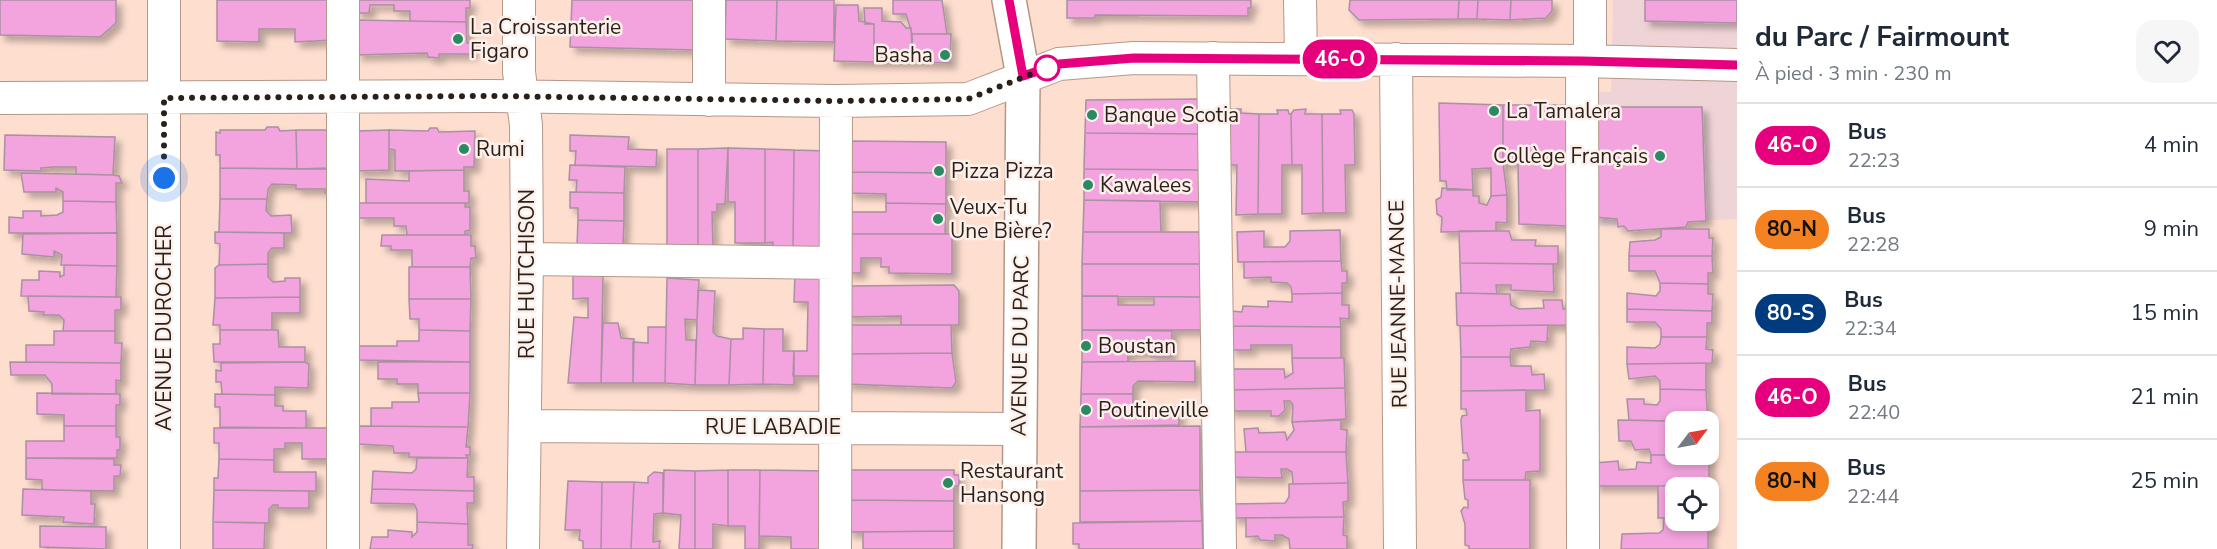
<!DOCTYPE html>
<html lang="fr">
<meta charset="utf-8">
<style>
:root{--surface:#fff;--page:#f6f6f7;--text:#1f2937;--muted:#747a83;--line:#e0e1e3}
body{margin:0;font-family:"Nunito Sans",sans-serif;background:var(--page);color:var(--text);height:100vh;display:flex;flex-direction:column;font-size:22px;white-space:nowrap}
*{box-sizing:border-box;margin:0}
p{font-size:20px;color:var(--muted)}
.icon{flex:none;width:33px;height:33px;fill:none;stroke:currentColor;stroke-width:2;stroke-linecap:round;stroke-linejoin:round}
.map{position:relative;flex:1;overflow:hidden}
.drawer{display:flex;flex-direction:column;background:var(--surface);width:480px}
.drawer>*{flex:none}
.badge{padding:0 12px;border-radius:20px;font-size:21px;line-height:39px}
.needle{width:39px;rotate:58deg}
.controls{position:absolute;left:1665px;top:411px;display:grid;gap:12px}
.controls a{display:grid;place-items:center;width:54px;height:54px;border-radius:12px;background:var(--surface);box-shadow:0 3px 9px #0003;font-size:30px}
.you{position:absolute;width:30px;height:30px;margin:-15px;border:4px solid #fff;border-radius:50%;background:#1a73e8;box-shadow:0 0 0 9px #1a73e833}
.map>.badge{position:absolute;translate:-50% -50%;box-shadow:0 0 0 3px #fff}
.round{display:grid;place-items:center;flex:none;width:63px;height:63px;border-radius:18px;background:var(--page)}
.headline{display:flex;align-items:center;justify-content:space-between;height:102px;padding:0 18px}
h1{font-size:28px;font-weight:700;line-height:45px}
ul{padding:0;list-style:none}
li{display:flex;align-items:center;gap:18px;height:84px;padding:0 18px;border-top:2px solid var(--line)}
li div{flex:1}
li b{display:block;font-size:22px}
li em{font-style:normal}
li .badge{min-width:66px;font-weight:700;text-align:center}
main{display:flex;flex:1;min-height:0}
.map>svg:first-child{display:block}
.education{fill:#efd4d7}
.building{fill:#f3a3de;stroke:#aa90a3;stroke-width:1.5;filter:url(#shadow)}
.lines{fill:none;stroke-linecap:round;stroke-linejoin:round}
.minor-casing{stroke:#b49788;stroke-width:34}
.major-casing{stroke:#b49788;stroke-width:36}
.minor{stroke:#fff;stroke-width:32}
.major{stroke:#fff;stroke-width:33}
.line-casing{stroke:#fff;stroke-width:14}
.line{stroke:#e6007e;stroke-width:9}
.walk{stroke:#2a1f19;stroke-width:6;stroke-dasharray:0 10.8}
.poi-dot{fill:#2a8a63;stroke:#fdf0ea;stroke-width:2}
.stop-dot{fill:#fff;stroke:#e6007e;stroke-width:3}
.labels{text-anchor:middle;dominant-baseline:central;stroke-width:5;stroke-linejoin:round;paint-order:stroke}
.poi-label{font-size:21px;fill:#2a1f19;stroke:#fdf0ea;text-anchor:start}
.street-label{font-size:21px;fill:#2a1f19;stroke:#fdf0ea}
</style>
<main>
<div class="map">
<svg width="1737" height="549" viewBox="0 0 1737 549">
<defs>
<filter id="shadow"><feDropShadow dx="5.5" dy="5.5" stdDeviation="3" flood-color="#0004"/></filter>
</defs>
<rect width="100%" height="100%" fill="#fedecf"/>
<path class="education" d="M1613,0h124v219l-155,8 1,-135h28z"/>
<path class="building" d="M0,0h116v23l-16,14 -100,-2z
M217,0h116v40l-38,2v-13h-36v13l-42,-1z
M356,0h114v8h-4v14l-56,-1v-10h-16v-6h-24l-1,8h-13z
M572,0h128l-3,50 -127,-3z
M726,0h51l-1,41 -51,-2z
M777,0h57v42l-58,-1z
M893,0h49l5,34h-35l-6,-20h-13z
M1067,0h184v8h-3v8l-153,-1v3h-28z
M1350,0h109l-1,19 -99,1 -10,-10z
M1459,0h19l-1,19h-19z
M1478,0h33l-1,20 -33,-1z
M1511,0h41v11l-6,7 -36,2z
M1645,0h92v23l-92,-2z
M836,5h22l1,16 15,3v38l-40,-1z
M864,8h18v13l19,1 5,6h5l2,34h-39v-38h-9z
M356,20l110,2 1,21h5v11h-33v4l-11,-1 -1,-4 -70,2z
M912,34h39l-1,29 -37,-1z
M1203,99l-1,35 -117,-1 1,-33z
M1439,103l64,2v58l4,32 -16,1v-28l-19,1 1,21h-26l-1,-9h-6z
M1503,105h65l-1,121 -48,-2 -1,-61h-15z
M1595,107h107l4,114 -18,1 -2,5 -58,4 -4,-5 -6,1 -1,-8 -23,-2z
M1229,109h12v4l18,1 -1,100 -22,1 1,-50h-11z
M1306,109l-1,5h17l1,99 -21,1v-49h-10l-1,-51 3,-4z
M1277,110h11l1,4h2l1,51h-10v49h-24l1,-100h19z
M1340,110h12l2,4 1,51h-10l1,48h-23l-1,-99h19z
M267,127h11l2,4 16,-1 1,39 -77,-1v-13h-4v-23l4,1v-3h45z
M430,128h7l2,4 36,-1 -1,36h-10v3l-69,1v-21l-6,-1v-19l39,1z
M296,130h33l1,38 -33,1z
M389,130v40l-33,1v-40z
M1085,133l117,1v36l-118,-1z
M5,135l110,2 -2,38 -37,-1v-7h-23l-12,1v3l-37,-1z
M570,135l59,2 -1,12 29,1 -1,17 -81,-2 1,-14h-6z
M850,141l96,1v31l-96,-1z
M728,148l37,1v94h-30v-41h-7z
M728,148l-3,56h-8v8h-5l1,35 -15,-2v-96z
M667,149h31v96h-31z
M765,149l29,1 -1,99h-20v-7l-8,1z
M794,150l33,1 -1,99 -33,-1z
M570,165l55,2 -1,26 -48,-1 1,-12h-8z
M220,168l115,1 1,23 -11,1v-4h-29v-4l-24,-1 -4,5 -1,10h-47z
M1084,169l118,1 -1,32 -117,-2z
M464,170v21h5v12h-103v-24l43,2v-10z
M850,172l96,1v31l-60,-1v-9l-37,-1z
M21,173l92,2 6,1 3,7h-6v19l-53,-1v-9l-7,-4v4h-32z
M1442,188l31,2v6h6v7l8,2 4,-9 16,-1v28l-11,-1v9l-55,1 1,-15 -5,-3 -1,-14 5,-3z
M570,192l54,1v28l-46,-1v-12h-8z
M220,199h47l-1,11 5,6 20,-1 1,18 -73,-1z
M1084,200l76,1 1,31h-78z
M63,201l53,1 1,31h-108v-16l14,1v-7h18v5l16,-1 6,-3z
M358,203h107v4h5v23l-5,1v4h-58l-1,-9h-12v-8h-36z
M886,203l60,1 -1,30h-98v-22h39z
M578,220l46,1 -1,25 -46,-1z
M1661,229h48v9h4l-1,18h-83l1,-14 25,-2 6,-3z
M1340,230l1,31 -103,1 -1,-30 27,-1v16h21l5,-6v-10z
M1459,231h50l3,9h24l-1,6h23v18l-98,-1z
M215,232l69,1v15h-12l-4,5v11l-49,1 1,-21 -5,-1z
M1083,232h118l1,32h-120z
M117,233v33l-56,-1 1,-10 -8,-4v6l-32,-3 1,-20z
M847,234h105v40l-63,-1v-6h-8v-9h-20v15h-14z
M382,235h89v11h4l1,12h-5l-1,9h-58v-17h-21v-4h-10z
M1629,256h83l1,17h-5v11l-48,-1 -5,-12h-26z
M1341,261l1,10h5v12h-5v10l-50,1 -1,-7 -4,-4 -16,-1v-5l-27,1v-16z
M1460,263l93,1 1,28 -43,-2v-5h-15l1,9 -36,-1z
M268,264v13l5,5 12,-1v-3h15v19l-85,1v-30l4,-3z
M1082,264h120l-1,33 -119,-1z
M64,265l53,1 -1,31 -95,-1 1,-16h17v-9l21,1v5l4,-2z
M409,267h61l1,32h-62z
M573,274l30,2 -2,107h-33l6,-66 14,1v-20l-15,1z
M795,274l31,1 -1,101h-32l1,-25h13l1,-49h-14z
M667,278l32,2 -2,40 -12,-1 1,21h10l-1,45 -30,-2z
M1660,283l48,1v10h5l-1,17 -85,-2v-16l29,3 4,-5z
M954,285l5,6v34h-58v-9l-55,1v-31z
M698,290l17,1 -2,41 4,4 14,3 -2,46h-34z
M1342,293v12h7v14l-9,-1 1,9 -111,-1 1,-15 11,1 1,-6 25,1v-6l24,1v-8z
M1456,293l54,1 1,11 8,4 25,-1 -1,-8h19l1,9h7v16l-110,1 -3,-1z
M28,296l93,1v13h-6v21h-52l1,-11 -5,-5h-16l1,-3 -15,-1z
M1082,296h36v9h36v-8h47v33h-119z
M300,297v16h-28v17h-52v-5h-7l2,-27z
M409,299h62l-1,32 -51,-1v-11h-9z
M1627,309l85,2v12h-5v14h-46v-8l-6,-7h-28z
M603,323h15l3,15 13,1 -1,44h-32z
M847,325h104l1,28 -105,1z
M1548,325l-1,17 -16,-1 -1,6 -19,2 -1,8h-49l-1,-31z
M1230,326l111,1v31h-49v-13h-41v5h-21z
M648,327h18l-1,56h-32v-41l15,1z
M743,328l21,1 -1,55 -34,1 2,-46h12z
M764,329h19v22h11v34l-31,-1z
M220,330h58l1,17h26v15h-91l-1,-18h7z
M419,330l51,1v31l-112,-2v-14h39v-5h22z
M1082,330l90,1 -1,26h-20v-5l-23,1v9h-46z
M54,331h61v12h7l-1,20 -95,-1v-17h28z
M1661,337h46l-1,12 7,1 -1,13 -85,1v-17l28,1 5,-4z
M952,353l4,29 -4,6 -107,-4 2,-30z
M1461,357h49l1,9h20l1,9 12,-1 1,16 -84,1z
M1292,358h52l1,30 -117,2 1,-21h55l1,9 8,-5z
M1195,361v21l-57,-1 -5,5v8h-52l1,-32z
M10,362l111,1v18l-5,-1v14h-64v-10l-7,-9h-34z
M305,362l4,2 -1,24 -33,-1v8l-53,-1 -1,-12h-5v-12l5,1v-8z
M378,362h92v31h-52v-9h-21v-5h-19z
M1706,363v27l-46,-1v-8l-5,-5 -26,3 -2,-15z
M1345,388l1,31 -54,3 1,-17 -3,-4h-6l1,9 -6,6h-8v-5h-42l-1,-21z
M1660,389l46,1 2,32 -79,-2 -2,-21h17v5l13,1 3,-4z
M1526,390v21l14,-1v61l-14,1 -1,8h-62v-20h6l-2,-7h-4l-2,-33 1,-4 5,-1 -1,-6h-5v-18z
M37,393l83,1v11h-4v21h-52v-11l-27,-1z
M418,393h52l-2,34 -97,-1v-18h21v-6h27z
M215,394l60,1v11h8v5h23v17l-86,-1v-20h-5z
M1081,394h52v9l6,5 40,-1v18l-99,2z
M1341,420v9l6,1 -1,22h-100l-2,-23 14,-1 1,5 26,-1 2,8 7,-10 -2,-8z
M1618,420l89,2h-31v32h32v-21l1,22h-58l-2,-6 -14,1 -4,-9h-12z
M64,426h52v11h4v13h-3v8h-91v-17h38z
M357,426l111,1 -2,20h4v8h-4l2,3 -59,-1v-4h-15l-1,-7 -36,-2z
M1200,426v64l-120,1v-64z
M214,428h118v31h-30v-16h-17v6h-11v11l-55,-1v-16h-5z
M1232,452h114l2,31 -55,1 -1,-12 -5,-3h-6l1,9 -52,-1z
M1651,455h58v31h-115v-23l24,-2 1,9 17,-1 1,-7 14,1z
M26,458l88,1v6h7l-1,11h-6v15l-72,-1v-10l-16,-1z
M417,458h51l-1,19h7v14l-102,-2 1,-18 39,2 4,-4z
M219,459l55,1v12h42v19l-102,-1v-12h4z
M664,470l31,1v78h-16l2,-34 -18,-2z
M728,470v56l-15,-2v25h-18v-78z
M728,470h32l-1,79h-14v-23h-17z
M760,470l69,1 -1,78h-37v-12l-32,-1z
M848,470h106v5h5v11h-5v15l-106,-1z
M654,472l9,1v40l-9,1 -1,28 7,-1 -1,8h-28l3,-67 14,1v-6z
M1463,480h67v69h-61v-3l-4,-1v-21l-4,-13 3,-4 4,1v-8l-3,-1z
M568,481l34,1 -1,67h-18v-8l-4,-1 1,-10h-15z
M602,482h32l-3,67h-30z
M1348,483v18l-5,1 1,15 -112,1 -1,-14 54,-1 4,-6v-13z
M1658,486h51l1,31 -2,-29h-32v30h-18z
M23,489l68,2v13h4l-1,20 -31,-2 1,-5 -42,-2z
M372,489l102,2v12h-7l1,21 -51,-2v-12l-3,-6 -43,-1z
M214,490l95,1v17h-31v-3h-5l-4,4v14l-56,-1z
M1200,490l2,31 -122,1v-31z
M848,500l106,1v30l-106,1z
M1344,517l-1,18 4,1v13h-57l-1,-10 -7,-4h-7v6l-15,-1 -2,-4 -12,1v-19z
M1708,517l4,12 -4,1v19h-87l1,-15 37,-1 4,-3 1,-12 44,2z
M1202,521l1,28h-124v-5h-6v-21z
M213,522l52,1 -1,26h-51z
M417,522l51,2v21h5l-1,4h-102l2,-12h16v-7l24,2v5l5,-5z
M40,526l66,1v22l-66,-2z
M954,531v18h-91v-17z"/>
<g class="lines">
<g class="minor-casing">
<path id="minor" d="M164,0v549
M343,0v549
M519,0v72l7,53 1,134 -4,290
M1300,0l1,58
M1590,0v61
M1213,58l7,491
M1396,59l4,490
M1582,61l1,488
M0,98l491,-2 345,5 132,-2 91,-35 75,-6 448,3 155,4
M709,100v-100
M527,259l308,4
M526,426l493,3
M835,549l1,-448"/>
</g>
<g class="major-casing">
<path id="major" d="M1009,0l14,76 -4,473"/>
</g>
<use href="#minor" class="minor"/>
<use href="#major" class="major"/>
</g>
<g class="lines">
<g class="line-casing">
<path id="line" d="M1009,0l14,76 36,-12 75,-6 448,3 155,4"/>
</g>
<use href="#line" class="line"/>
<path class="walk" d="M164,178v-80l327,-2 345,5 132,-2 79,-31"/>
</g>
<g class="poi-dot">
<circle cx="458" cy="39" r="6"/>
<circle cx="945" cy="55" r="6"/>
<circle cx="1494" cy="111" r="6"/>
<circle cx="1092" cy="115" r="6"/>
<circle cx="464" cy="149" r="6"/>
<circle cx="1660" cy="156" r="6"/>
<circle cx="939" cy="171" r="6"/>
<circle cx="1088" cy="185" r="6"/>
<circle cx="938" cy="219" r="6"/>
<circle cx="1086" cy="346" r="6"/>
<circle cx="1086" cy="410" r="6"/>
<circle cx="948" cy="483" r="6"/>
</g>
<circle class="stop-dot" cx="1047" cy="68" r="12"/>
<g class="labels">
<g class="poi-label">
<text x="470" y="27">La Croissanterie<tspan x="470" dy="24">Figaro</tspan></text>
<text x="933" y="55" text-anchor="end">Basha</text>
<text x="1506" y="111">La Tamalera</text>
<text x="1104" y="115">Banque Scotia</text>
<text x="476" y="149">Rumi</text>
<text x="1648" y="156" text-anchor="end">Collège Français</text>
<text x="951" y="171">Pizza Pizza</text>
<text x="1100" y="185">Kawalees</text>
<text x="950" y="207">Veux-Tu<tspan x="950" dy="24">Une Bière?</tspan></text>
<text x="1098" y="346">Boustan</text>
<text x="1098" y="410">Poutineville</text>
<text x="960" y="471">Restaurant<tspan x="960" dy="24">Hansong</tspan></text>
</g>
<g class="street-label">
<text transform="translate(527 274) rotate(-90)">RUE HUTCHISON</text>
<text transform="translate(1398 304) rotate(-91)">RUE JEANNE-MANCE</text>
<text transform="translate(164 328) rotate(-90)">AVENUE DUROCHER</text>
<text transform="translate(1020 346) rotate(-89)">AVENUE DU PARC</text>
<text x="773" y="427">RUE LABADIE</text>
</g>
</g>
</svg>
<div class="controls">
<a><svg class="needle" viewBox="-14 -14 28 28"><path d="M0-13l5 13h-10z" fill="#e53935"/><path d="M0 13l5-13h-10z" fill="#747a83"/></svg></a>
<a><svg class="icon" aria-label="locate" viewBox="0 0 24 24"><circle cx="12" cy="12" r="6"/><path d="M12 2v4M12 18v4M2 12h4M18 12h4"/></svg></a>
</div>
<div class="you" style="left:164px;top:178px"></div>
<b class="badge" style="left:1340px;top:59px;background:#e6007e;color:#fff">46-O</b>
</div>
<section class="drawer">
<div class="headline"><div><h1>du Parc / Fairmount</h1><p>À pied · 3 min · 230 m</p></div><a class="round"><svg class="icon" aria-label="heart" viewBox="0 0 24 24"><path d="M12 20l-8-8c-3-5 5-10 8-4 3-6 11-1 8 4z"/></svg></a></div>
<ul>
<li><span class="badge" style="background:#e6007e;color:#fff">46-O</span><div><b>Bus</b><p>22:23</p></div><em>4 min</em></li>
<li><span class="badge" style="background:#f58220;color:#111">80-N</span><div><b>Bus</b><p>22:28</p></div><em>9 min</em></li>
<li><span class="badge" style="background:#003b80;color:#fff">80-S</span><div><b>Bus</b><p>22:34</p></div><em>15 min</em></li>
<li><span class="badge" style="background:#e6007e;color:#fff">46-O</span><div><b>Bus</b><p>22:40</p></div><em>21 min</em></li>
<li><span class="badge" style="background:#f58220;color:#111">80-N</span><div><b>Bus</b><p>22:44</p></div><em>25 min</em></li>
</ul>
</section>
</main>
